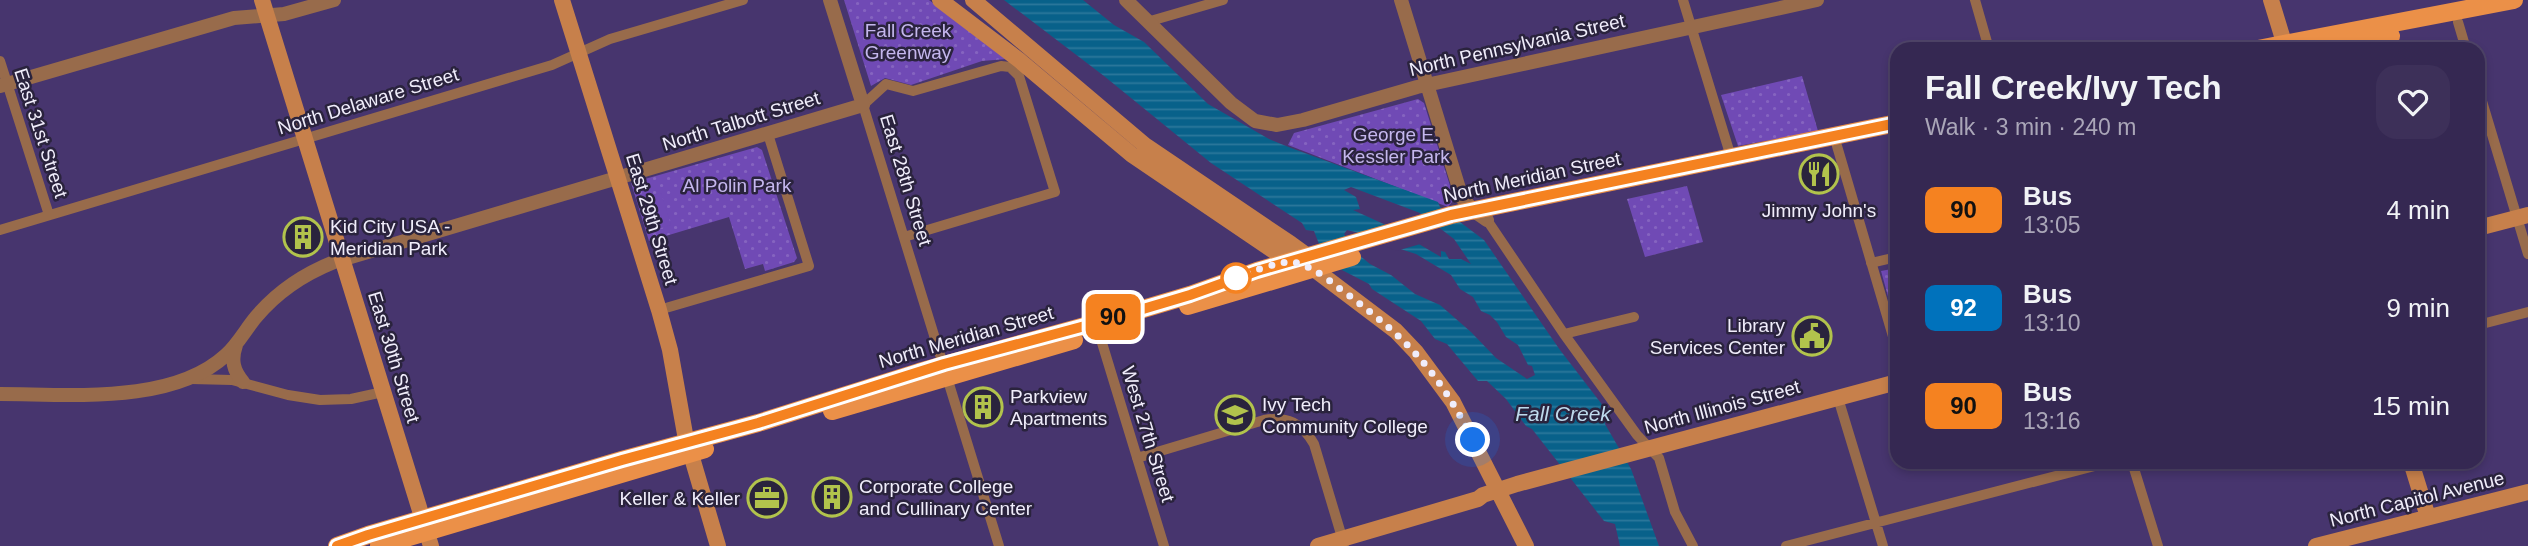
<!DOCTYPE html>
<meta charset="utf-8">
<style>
:root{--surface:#352852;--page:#3d3059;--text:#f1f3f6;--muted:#aaa6b8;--line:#4f4469}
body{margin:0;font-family:Arial,sans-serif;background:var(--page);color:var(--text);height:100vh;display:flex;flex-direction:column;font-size:26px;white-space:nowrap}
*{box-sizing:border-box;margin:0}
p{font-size:23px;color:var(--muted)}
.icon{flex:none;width:38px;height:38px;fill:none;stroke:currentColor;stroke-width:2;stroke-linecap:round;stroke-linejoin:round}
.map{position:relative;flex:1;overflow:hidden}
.panel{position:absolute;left:1890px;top:42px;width:595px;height:427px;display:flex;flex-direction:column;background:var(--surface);border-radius:21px;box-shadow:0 4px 10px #0003,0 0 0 2px var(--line)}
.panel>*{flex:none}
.badge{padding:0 14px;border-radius:10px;font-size:24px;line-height:46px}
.you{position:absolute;width:35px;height:35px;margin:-18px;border:5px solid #fff;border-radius:50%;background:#1a73e8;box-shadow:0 0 0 10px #1a73e833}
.map>.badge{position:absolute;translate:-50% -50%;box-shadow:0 0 0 4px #fff}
.round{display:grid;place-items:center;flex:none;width:74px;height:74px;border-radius:21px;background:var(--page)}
.head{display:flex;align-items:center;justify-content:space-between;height:119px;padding:0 35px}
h1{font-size:33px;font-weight:700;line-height:52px}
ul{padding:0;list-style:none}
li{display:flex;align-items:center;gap:21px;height:98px;padding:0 35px}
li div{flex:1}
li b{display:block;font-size:26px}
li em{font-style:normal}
li .badge{min-width:77px;font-weight:700;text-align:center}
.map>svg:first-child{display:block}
.green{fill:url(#green-dots)}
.pitch{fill:#704ab5}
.water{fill:url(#water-rules);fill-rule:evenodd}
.pier{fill:#47356e}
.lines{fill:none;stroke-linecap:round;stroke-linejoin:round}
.minor{stroke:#986b4b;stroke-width:10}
.tertiary{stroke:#986b4b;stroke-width:14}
.secondary{stroke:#c7804b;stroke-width:16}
.primary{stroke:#eb9048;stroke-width:18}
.line-casing{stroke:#fff;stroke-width:16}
.line{stroke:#f58220;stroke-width:10}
.walk{stroke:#f0edfb;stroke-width:7;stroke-dasharray:0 12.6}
.stop-dot{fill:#fff;stroke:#f58220;stroke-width:3.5}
.labels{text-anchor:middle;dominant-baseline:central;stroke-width:5;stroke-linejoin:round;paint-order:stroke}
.park-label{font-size:19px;fill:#c5b7ee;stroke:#2a233d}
.street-label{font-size:19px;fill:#f0edfb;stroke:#2a233d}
.poi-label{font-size:19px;fill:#f0edfb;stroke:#2a233d;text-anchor:start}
.water-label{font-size:21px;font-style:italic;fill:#bedaec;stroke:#2a233d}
</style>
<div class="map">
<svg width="2528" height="546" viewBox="0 0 2528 546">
<defs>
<pattern id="green-dots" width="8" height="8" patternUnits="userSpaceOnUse" patternTransform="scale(1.75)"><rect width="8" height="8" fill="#704ab5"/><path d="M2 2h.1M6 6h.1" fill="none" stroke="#8564c0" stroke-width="1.8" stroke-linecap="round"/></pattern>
<pattern id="water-rules" width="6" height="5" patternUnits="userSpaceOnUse" patternTransform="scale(1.75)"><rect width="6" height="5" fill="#08618a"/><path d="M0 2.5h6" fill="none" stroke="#2c789b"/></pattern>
</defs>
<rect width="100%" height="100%" fill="#47356e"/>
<path class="green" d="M844,0h85l78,59 -25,2 -71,24 -26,-7 -14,8z
M1802,76l16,55 -80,15 -17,-51z
M1418,99l6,4 28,89v10l-4,5 -160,-62 6,-12z
M757,147l5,3 35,108 -3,4 -29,9 -2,-7 -18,5 -16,-52 -80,24 -18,-58z
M1687,186l16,56 -58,15 -18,-58z
M1897,268v29l-8,3 -8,-29z"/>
<path class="pitch" d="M661,193l10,32 -19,6 -10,-32z"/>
<path class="water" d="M1004,0h79l31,25 30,17 64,62 61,35 22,9 147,54 2,5 44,33 76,110 47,61 -2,13 26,45 28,77h-39l-5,-22 -11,-3 -72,-92 -6,-3 -20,-27 -19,-18h-9l-31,-37 -12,-5 -14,-18 -49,-32 -3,-5 -29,-15 -21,-25 -5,-13 -8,-1 -4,-7 -91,-60 -107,-87zM1351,187l69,26 34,26 17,25 -10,-5h-12l-4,-7 -4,-1v6l-53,-31 -35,-16 7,-1 -4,-12 -12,-7zM1347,230l28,7 16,9 25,8 35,21 9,14 13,8 8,14 9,4 7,7 9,15 12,8 10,20 4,1 3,9 -8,4 -31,-21 -25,-26 -31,-27 -25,-11 -24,-19 -21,-11 -11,-9 -15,-21z"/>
<path class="pier" d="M1391,224l33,19 -28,8 -23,-11z"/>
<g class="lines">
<path class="minor" d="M1683,0l48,157
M1975,0l14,49
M1147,22l76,-22
M2458,22l8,27
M0,61l49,154
M2478,88l50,166
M1837,146l60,204
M1487,220l77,114 73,101 22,23 16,54 18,34
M0,230l552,-165 58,-26 133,-39
M904,237l151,-45 -36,-116 -9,-9 -9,-1 -88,25 -27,-7 -23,21 136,441
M1871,263l26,-6
M659,310l150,-44 -41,-132
M2478,325l50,-13
M1099,333l65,213
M1564,334l70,-17
M191,379l41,1 56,15 32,5 31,-1 32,-7
M1838,398l45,148
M1137,458l127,-38c23,-4 38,3 50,24l30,100
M2132,462l26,84
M1786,546l324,-84"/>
<path class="tertiary" d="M1126,0l105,103 24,18 22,4 26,-5 114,-33 400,-87
M1401,0l61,198 12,13 13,9
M0,86l234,-68 50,-4 50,-14
M236,345c-5,15 -3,25 7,37
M0,394c69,0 172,11 226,-39 12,-11 20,-26 30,-38 21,-25 48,-43 78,-55l529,-157 -33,-105"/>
<path class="secondary" d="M262,0l169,546
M562,0l97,310 11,40 15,84 33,112
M940,0l79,60 113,95 158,107 24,7 82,62 20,21 37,50 73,144
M973,0l173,146 145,98 18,13 3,7
M2271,0l15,49
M2478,228l50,-13
M2411,462l17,55
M1318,546l160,-47 5,-4 34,-11 380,-102
M2316,546l212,-54"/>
<path class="primary" d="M2258,49l256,-49
M2326,49l65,-13
M1188,306l164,-49
M832,411l242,-71
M337,546l31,-11 254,-75 136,-37 161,-51 177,-49 94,-28 67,-24 194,-56 446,-92
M379,546l326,-97"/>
</g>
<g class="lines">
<g class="line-casing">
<path id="line" d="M337,546l31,-11 254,-75 136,-37 186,-59 152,-41 94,-28 67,-24 194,-56 446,-92"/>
</g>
<use href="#line" class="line"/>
<path class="walk" d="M1236,278c10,-5 45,-17 56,-16 20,3 36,18 51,29 63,47 94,78 130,149"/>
</g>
<defs>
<g id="restaurant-ring" transform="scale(2.0125)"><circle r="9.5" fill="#2a233d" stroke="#b2c34c" stroke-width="1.5"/><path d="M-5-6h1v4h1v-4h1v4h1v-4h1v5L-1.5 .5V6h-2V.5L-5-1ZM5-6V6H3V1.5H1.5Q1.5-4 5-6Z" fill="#b2c34c"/></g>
<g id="building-ring" transform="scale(2.0125)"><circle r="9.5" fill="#2a233d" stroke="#b2c34c" stroke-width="1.5"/><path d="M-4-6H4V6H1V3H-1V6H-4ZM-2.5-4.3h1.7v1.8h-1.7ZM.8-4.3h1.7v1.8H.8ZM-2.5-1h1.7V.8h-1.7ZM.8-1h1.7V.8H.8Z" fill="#b2c34c"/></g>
<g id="civic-ring" transform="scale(2.0125)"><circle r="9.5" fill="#2a233d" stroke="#b2c34c" stroke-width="1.5"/><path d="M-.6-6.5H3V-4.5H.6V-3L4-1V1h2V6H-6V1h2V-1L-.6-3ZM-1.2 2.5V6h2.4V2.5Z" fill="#b2c34c"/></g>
<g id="university-ring" transform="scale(2.0125)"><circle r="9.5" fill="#2a233d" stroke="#b2c34c" stroke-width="1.5"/><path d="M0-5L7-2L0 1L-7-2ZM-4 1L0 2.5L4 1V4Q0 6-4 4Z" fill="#b2c34c"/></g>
<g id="office-ring" transform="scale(2.0125)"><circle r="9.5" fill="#2a233d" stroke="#b2c34c" stroke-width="1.5"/><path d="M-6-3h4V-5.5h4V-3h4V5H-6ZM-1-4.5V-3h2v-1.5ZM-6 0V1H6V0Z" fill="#b2c34c"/></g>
</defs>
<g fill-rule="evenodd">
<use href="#restaurant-ring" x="1819" y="174"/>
<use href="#building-ring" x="303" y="237"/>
<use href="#civic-ring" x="1812" y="336"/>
<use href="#building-ring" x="983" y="407"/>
<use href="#university-ring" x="1235" y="415"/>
<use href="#building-ring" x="832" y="497"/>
<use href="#office-ring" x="767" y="498"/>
</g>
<circle class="stop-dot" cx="1236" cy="278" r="14"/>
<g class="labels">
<g class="park-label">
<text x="908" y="30">Fall Creek<tspan x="908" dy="22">Greenway</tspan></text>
<text x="1396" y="134">George E.<tspan x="1396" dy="22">Kessler Park</tspan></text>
<text x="737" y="185">Al Polin Park</text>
</g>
<g class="street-label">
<text transform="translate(1517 45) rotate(-13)">North Pennsylvania Street</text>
<text transform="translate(368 101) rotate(-17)">North Delaware Street</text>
<text transform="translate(741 121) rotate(-17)">North Talbott Street</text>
<text transform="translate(41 133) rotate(72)">East 31st Street</text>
<text transform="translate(1532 177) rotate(-12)">North Meridian Street</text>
<text transform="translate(906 180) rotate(73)">East 28th Street</text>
<text transform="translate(652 219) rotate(73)">East 29th Street</text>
<text transform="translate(966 337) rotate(-16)">North Meridian Street</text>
<text transform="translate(394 357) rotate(73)">East 30th Street</text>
<text transform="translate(1722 407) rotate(-15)">North Illinois Street</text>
<text transform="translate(1148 434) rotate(73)">West 27th Street</text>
<text transform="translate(2417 499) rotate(-14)">North Capitol Avenue</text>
</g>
<g class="poi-label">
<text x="1819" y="210" text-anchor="middle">Jimmy John's</text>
<text x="330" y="226">Kid City USA -<tspan x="330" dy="22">Meridian Park</tspan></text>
<text x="1785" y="325" text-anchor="end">Library<tspan x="1785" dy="22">Services Center</tspan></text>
<text x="1010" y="396">Parkview<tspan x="1010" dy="22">Apartments</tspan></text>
<text x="1262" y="404">Ivy Tech<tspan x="1262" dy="22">Community College</tspan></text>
<text x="859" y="486">Corporate College<tspan x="859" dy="22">and Cullinary Center</tspan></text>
<text x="740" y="498" text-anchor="end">Keller &amp; Keller</text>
</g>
<g class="water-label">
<text x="1563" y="413">Fall Creek</text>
</g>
</g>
</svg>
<div class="you" style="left:1473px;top:440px"></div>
<b class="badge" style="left:1113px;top:317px;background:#f58220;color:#111">90</b>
<section class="panel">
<div class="head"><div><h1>Fall Creek/Ivy Tech</h1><p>Walk · 3 min · 240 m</p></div><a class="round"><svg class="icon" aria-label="heart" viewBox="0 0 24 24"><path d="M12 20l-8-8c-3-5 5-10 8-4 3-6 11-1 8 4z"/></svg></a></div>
<ul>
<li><span class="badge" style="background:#f58220;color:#111">90</span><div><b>Bus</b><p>13:05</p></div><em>4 min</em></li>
<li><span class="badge" style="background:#0072bc;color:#fff">92</span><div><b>Bus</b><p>13:10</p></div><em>9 min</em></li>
<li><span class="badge" style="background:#f58220;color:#111">90</span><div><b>Bus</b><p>13:16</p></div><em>15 min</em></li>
</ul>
</section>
</div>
